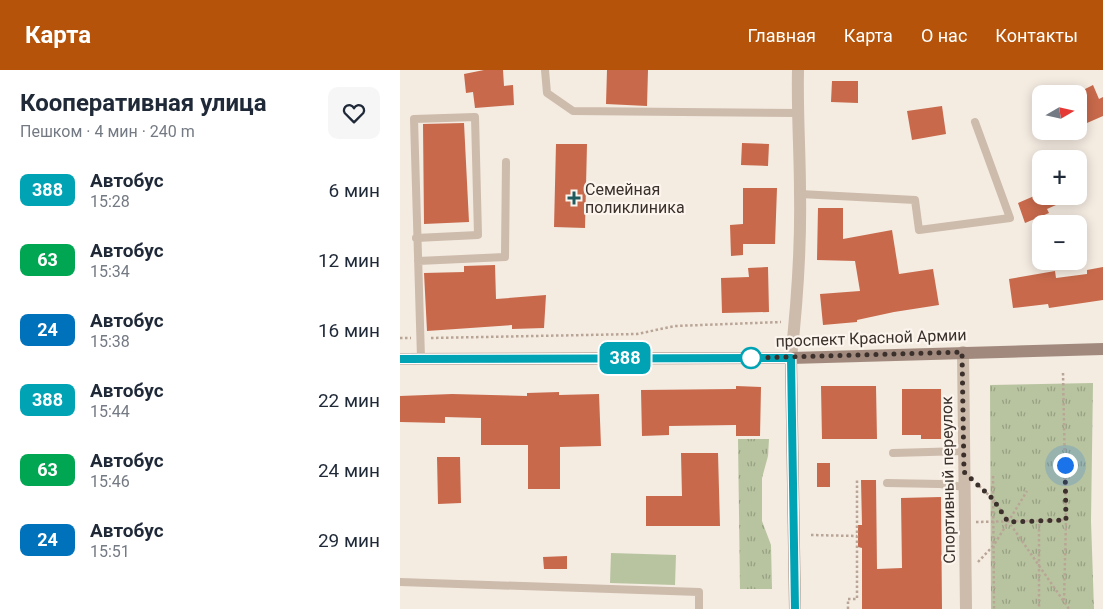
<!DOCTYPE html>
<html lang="ru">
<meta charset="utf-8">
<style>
:root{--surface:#fff;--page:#f6f6f7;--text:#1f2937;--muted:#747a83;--accent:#b45309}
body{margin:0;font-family:Roboto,sans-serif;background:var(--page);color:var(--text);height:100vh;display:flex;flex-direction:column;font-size:19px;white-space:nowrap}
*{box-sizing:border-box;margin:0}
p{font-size:16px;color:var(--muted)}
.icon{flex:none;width:28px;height:28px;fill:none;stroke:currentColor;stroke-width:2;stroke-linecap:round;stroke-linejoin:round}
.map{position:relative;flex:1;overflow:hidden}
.panel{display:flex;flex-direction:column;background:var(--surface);width:400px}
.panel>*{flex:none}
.badge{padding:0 10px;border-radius:8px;font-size:18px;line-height:32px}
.needle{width:32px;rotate:81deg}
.buttons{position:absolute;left:632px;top:15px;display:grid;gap:10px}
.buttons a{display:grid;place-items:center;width:55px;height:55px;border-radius:10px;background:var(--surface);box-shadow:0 2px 12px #0003;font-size:25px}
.you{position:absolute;width:25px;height:25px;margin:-12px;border:4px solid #fff;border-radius:50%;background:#1a73e8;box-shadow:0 0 0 8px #1a73e833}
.map>.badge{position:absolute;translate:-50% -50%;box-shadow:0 0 0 2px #fff}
.round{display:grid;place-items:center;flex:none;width:52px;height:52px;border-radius:10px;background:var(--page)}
.overview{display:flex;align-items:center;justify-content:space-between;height:85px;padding:0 20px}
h1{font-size:24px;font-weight:700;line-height:38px}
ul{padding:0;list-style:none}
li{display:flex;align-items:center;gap:15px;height:70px;padding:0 20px}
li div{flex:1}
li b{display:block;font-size:19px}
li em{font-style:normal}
li .badge{min-width:55px;font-weight:700;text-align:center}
header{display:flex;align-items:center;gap:30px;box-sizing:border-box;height:70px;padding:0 25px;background:var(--accent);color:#fff}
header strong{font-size:24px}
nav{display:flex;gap:28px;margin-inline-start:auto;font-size:18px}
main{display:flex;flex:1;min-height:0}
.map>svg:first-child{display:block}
.grass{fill:url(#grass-tufts)}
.pitch{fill:#b8c4a0}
.building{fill:#c8694b}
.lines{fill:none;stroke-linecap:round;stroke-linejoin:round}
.path{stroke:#b9a596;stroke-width:2.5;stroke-dasharray:2.5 2.5;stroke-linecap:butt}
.lane{stroke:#cdbbac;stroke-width:8}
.street{stroke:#cdbbac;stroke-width:12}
.secondary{stroke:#a18a7d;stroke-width:12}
.line-casing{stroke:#fff;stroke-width:11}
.line{stroke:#00a3b4;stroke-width:8}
.walk{stroke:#3b302b;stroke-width:5;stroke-dasharray:0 9}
.poi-dot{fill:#1f5a5e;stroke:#fbf5ee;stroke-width:2}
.stop-dot{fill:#fff;stroke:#00a3b4;stroke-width:2.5}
.labels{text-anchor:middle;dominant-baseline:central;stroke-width:4.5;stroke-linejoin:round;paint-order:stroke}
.poi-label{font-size:16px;fill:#3b302b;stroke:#fbf5ee;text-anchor:start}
.street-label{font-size:16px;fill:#3b302b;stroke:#fbf5ee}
</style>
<header>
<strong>Карта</strong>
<nav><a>Главная</a><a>Карта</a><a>О нас</a><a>Контакты</a></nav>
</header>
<main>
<section class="panel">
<div class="overview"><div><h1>Кооперативная улица</h1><p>Пешком · 4 мин · 240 m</p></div><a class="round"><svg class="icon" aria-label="heart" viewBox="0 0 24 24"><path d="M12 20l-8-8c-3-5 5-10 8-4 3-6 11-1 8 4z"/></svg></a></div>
<ul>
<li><span class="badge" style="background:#00a3b4;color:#fff">388</span><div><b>Автобус</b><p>15:28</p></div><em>6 мин</em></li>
<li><span class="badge" style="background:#00a651;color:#fff">63</span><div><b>Автобус</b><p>15:34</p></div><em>12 мин</em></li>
<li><span class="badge" style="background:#0072bc;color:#fff">24</span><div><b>Автобус</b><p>15:38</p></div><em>16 мин</em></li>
<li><span class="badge" style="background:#00a3b4;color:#fff">388</span><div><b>Автобус</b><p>15:44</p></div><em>22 мин</em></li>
<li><span class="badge" style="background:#00a651;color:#fff">63</span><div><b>Автобус</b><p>15:46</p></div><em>24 мин</em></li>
<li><span class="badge" style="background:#0072bc;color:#fff">24</span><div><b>Автобус</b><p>15:51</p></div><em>29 мин</em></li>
</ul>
</section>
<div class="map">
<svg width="703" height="539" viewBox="0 0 703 539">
<defs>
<pattern id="grass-tufts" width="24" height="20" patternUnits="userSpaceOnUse" patternTransform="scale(1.25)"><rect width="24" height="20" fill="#b8c4a0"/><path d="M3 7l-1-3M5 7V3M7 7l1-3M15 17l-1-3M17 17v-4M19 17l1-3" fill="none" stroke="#97a083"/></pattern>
</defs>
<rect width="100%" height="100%" fill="#f4ebe1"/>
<path class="grass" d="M693,313l-2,138 3,88h-103l-1,-224z
M338,369h31l-1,17 -6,22v43l9,24 1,44h-32z"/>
<path class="pitch" d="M211,483l65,2 -1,30 -65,-2z"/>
<path class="building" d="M84,0h19l1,16 9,-1 1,20 -39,3 -2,-16 -7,1 -2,-19z
M207,0h41l-1,36 -41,-2z
M432,11h26v22l-27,-1z
M693,15l6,14 4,-2v19l-16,7 -8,-18v-13z
M542,36l4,28 -34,6 -5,-29z
M64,53l5,99 -45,2 -1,-100z
M342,73l27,1 -1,22 -27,-1z
M156,74h31l-2,84 -31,-1z
M343,118h34l-2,56h-32v11l-12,1 -1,-31 13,-1z
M641,123v3h12l3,9 -9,4 2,4 -24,10 -7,-20z
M418,138h25v31l49,-9 7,44 34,-5 6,36 -45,7 -37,8v2l-34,3 -3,-31 40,-3 -5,-30 -38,-1z
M95,195l1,34 50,-4 -2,33 -32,1v-4l-85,6 -3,-58 40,-1v-6z
M368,197l1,45 -47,1 -1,-35 28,-1 -1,-9z
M703,197v33l-54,8 -1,-4 -35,4 -4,-29 46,-8 1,7 31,-4v-4z
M336,316l25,1 -1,49h-24v-11l-67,1v9l-27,1 -1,-46 95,-1z
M421,316h55l1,53h-55z
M502,319h39v50h-20v-4h-19z
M159,322v3l40,-1 2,52 -41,1v42h-32v-44h-47v-27l-36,-1v6l-45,-1v-26l52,-2 75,2v-3z
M281,383h37l2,73h-74v-30h36z
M37,387h23l1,46 -23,1z
M417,393h13v24h-13z
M461,410h15l1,89 25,-1 -1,-70 40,-1 1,112h-80v-61l-4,-1v-22h4z
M167,486v13h-23l-1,-12z"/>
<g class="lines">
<path class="path" d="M0,268h11
M31,268l206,-4 38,-8 106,-4
M663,303l3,147 -2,82
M593,406l1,133
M579,416l14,13 76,110
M639,449v90
M576,452l90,-2
M411,465l46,1
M578,492l16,-17 33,-54
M448,539v-10h9v-119"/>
<path class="lane" d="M145,0l2,23 26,18 224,2
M400,124l115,6 4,30 91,-12 -35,-96
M16,168l62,-3 -3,-118 -61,2 7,239
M18,191l87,-4 1,-95
M493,383l71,-2
M487,413l53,1 25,3
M0,512l299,10v17"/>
<path class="street" d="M563,282l3,257
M391,288c6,-54 10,-111 9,-165 0,-41 -3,-82 -2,-123"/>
<path class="secondary" d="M391,288l4,251
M0,289l391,-1 312,-9"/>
</g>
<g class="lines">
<g class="line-casing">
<path id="line" d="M0,289l391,-1 4,251"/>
</g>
<use href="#line" class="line"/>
<path class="walk" d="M351,288h-5l216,-6 2,120 29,27 15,23 58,-2 -1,-55"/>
</g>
<path class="poi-dot" d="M171.5 120.5h5v5h5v5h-5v5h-5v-5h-5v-5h5z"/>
<circle class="stop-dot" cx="351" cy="288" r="10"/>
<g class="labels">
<g class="poi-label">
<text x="185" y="119">Семейная<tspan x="185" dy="18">поликлиника</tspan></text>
</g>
<g class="street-label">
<text transform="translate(471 268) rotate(-2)">проспект Красной Армии</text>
<text transform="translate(548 410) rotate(-91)">Спортивный переулок</text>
</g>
</g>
</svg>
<div class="buttons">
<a><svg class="needle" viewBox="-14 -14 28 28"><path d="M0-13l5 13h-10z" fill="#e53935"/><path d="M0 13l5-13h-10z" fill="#747a83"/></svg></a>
<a>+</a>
<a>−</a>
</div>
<div class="you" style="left:665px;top:395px"></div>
<b class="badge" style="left:225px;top:288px;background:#00a3b4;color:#fff">388</b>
</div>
</main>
